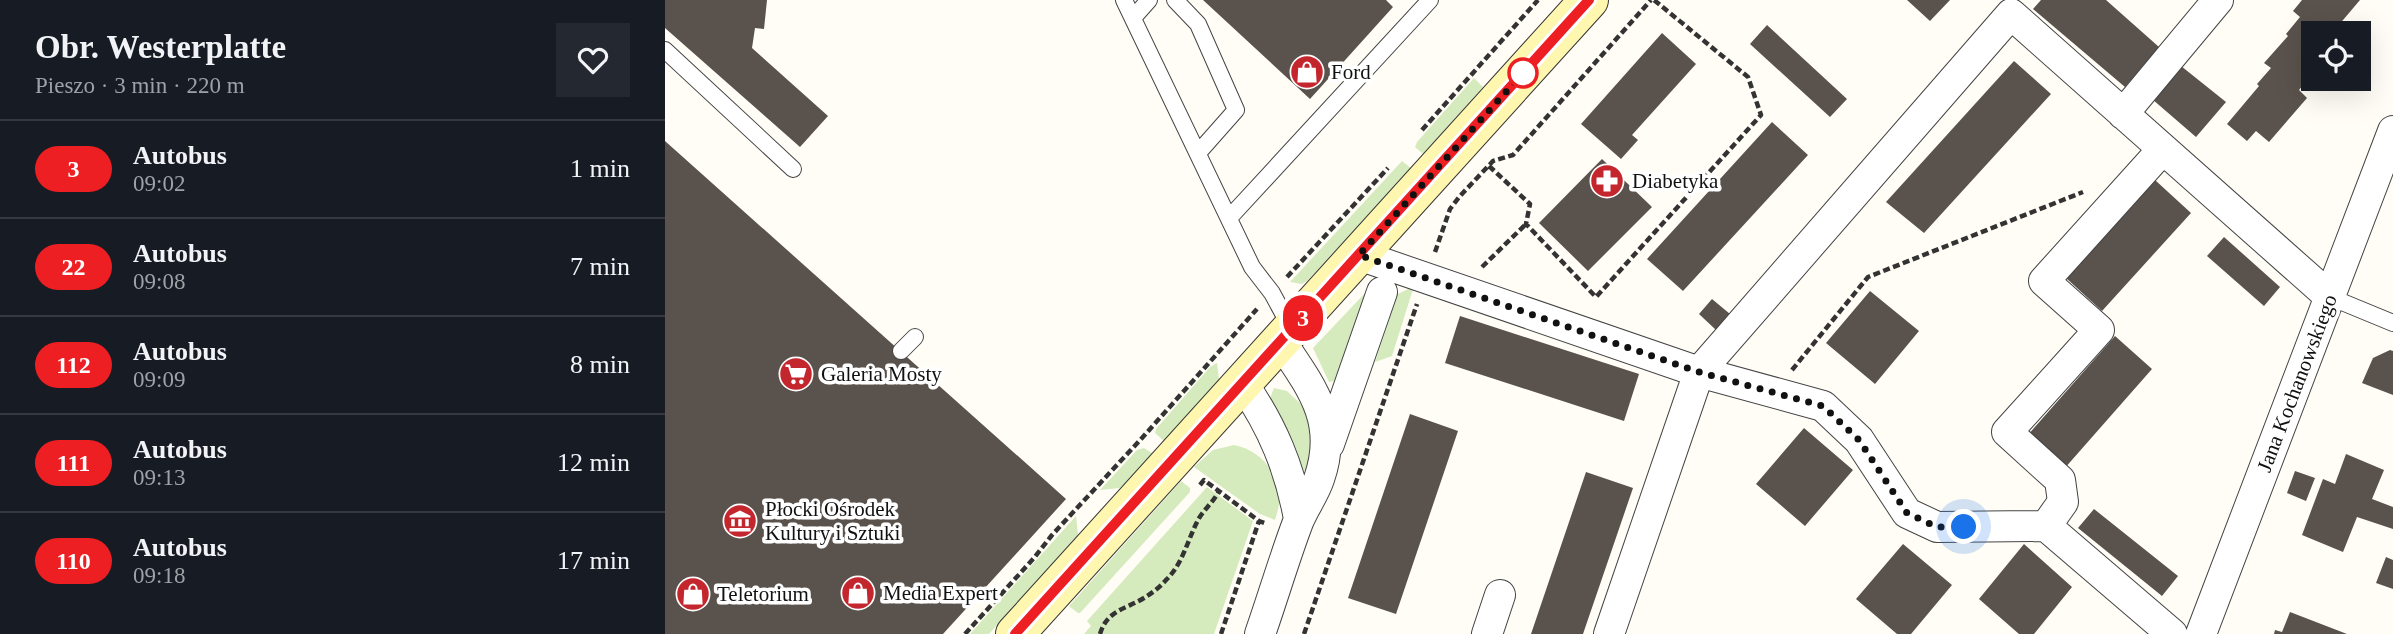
<!DOCTYPE html>
<html lang="pl">
<meta charset="utf-8">
<style>
:root{--surface:#171b24;--page:#242831;--text:#f1f3f6;--muted:#9ea1a6;--line:#363941}
body{margin:0;font-family:Georgia,serif;background:var(--page);color:var(--text);height:100vh;display:flex;flex-direction:column;font-size:26px;white-space:nowrap}
*{box-sizing:border-box;margin:0}
p{font-size:23px;color:var(--muted)}
.icon{flex:none;width:38px;height:38px;fill:none;stroke:currentColor;stroke-width:2;stroke-linecap:round;stroke-linejoin:round}
.map{position:relative;flex:1;overflow:hidden}
.details{display:flex;flex-direction:column;background:var(--surface);width:665px}
.details>*{flex:none}
.badge{padding:0 14px;border-radius:23px;font-size:24px;line-height:46px}
.fabs{position:absolute;left:1636px;top:21px;display:grid;gap:14px}
.fabs a{display:grid;place-items:center;width:70px;height:70px;border-radius:0px;background:var(--surface);box-shadow:0 7px 28px #0002;font-size:35px}
.you{position:absolute;width:35px;height:35px;margin:-18px;border:5px solid #fff;border-radius:50%;background:#1a73e8;box-shadow:0 0 0 10px #1a73e833}
.map>.badge{position:absolute;translate:-50% -50%;box-shadow:0 0 0 4px #fff}
.round{display:grid;place-items:center;flex:none;width:74px;height:74px;border-radius:0px;background:var(--page)}
.headline{display:flex;align-items:center;justify-content:space-between;height:119px;padding:0 35px}
h1{font-size:33px;font-weight:700;line-height:52px}
ul{padding:0;list-style:none}
li{display:flex;align-items:center;gap:21px;height:98px;padding:0 35px;border-top:2px solid var(--line)}
li div{flex:1}
li b{display:block;font-size:26px}
li em{font-style:normal}
li .badge{min-width:77px;font-weight:700;text-align:center}
main{display:flex;flex:1;min-height:0}
.map>svg:first-child{display:block}
.green{fill:#d5ebbd}
.building{fill:#5a524d}
.lines{fill:none;stroke-linecap:round;stroke-linejoin:round}
.lane-casing{stroke:#444;stroke-width:18}
.street-casing{stroke:#444;stroke-width:32}
.secondary-casing{stroke:#333;stroke-width:40}
.path{stroke:#333;stroke-width:4.5;stroke-dasharray:7 3.5;stroke-linecap:butt}
.lane{stroke:#fff;stroke-width:16}
.street{stroke:#fff;stroke-width:30}
.secondary{stroke:#fff6b0;stroke-width:38}
.line-casing{stroke:#fff;stroke-width:16}
.line{stroke:#ee1f23;stroke-width:10}
.walk{stroke:#111;stroke-width:7;stroke-dasharray:0 12.6}
.stop-dot{fill:#fff;stroke:#ee1f23;stroke-width:3.5}
.labels{text-anchor:middle;dominant-baseline:central;stroke-width:7;stroke-linejoin:round;paint-order:stroke}
.poi-label{font-size:21px;fill:#111;stroke:#fff;text-anchor:start}
.street-label{font-size:21px;fill:#111;stroke:#fff}
</style>
<main>
<section class="details">
<div class="headline"><div><h1>Obr. Westerplatte</h1><p>Pieszo · 3 min · 220 m</p></div><a class="round"><svg class="icon" aria-label="heart" viewBox="0 0 24 24"><path d="M12 20l-8-8c-3-5 5-10 8-4 3-6 11-1 8 4z"/></svg></a></div>
<ul>
<li><span class="badge" style="background:#ee1f23;color:#fff">3</span><div><b>Autobus</b><p>09:02</p></div><em>1 min</em></li>
<li><span class="badge" style="background:#ee1f23;color:#fff">22</span><div><b>Autobus</b><p>09:08</p></div><em>7 min</em></li>
<li><span class="badge" style="background:#ee1f23;color:#fff">112</span><div><b>Autobus</b><p>09:09</p></div><em>8 min</em></li>
<li><span class="badge" style="background:#ee1f23;color:#fff">111</span><div><b>Autobus</b><p>09:13</p></div><em>12 min</em></li>
<li><span class="badge" style="background:#ee1f23;color:#fff">110</span><div><b>Autobus</b><p>09:18</p></div><em>17 min</em></li>
</ul>
</section>
<div class="map">
<svg width="1728" height="634" viewBox="0 0 1728 634">
<rect width="100%" height="100%" fill="#fffdf5"/>
<path class="green" d="M809,78l9,9 -60,67 -8,-7 2,-5z
M737,161l9,7 -104,113 -5,3 -12,-2z
M749,286l-22,70 -17,6 23,-68z
M701,292l1,1 -31,88 -7,1 -16,-34z
M552,363l2,17 -55,61 -9,-8 1,-4 54,-62z
M609,388l13,3 16,15 11,32 -6,30 -5,3 -4,-2 -27,-58 -2,-13z
M569,445c25,5 44,25 45,52 1,8 -2,16 -4,23l-15,-6 -66,-47 19,-17z
M479,448l8,5v2l-32,33 -20,2 37,-40z
M516,481l9,7v4l-110,121h-2l-9,-7z
M542,487l46,34 -39,113h-130l7,-8 -4,-5z
M411,516l2,19 -89,99h-19z"/>
<path class="building" d="M0,0h102l-3,29 -9,-1 -3,20 76,68 -28,31 -135,-119z
M538,0h183l7,7 -83,92z
M1242,0h43l-20,21z
M1376,0h65l53,47 -34,40 -92,-78z
M1637,0h58l-28,33h-19v40l-14,17 8,8 -38,44 -13,-11 -9,10 -20,-17 32,-38 -2,-2 14,-16 -7,-5 24,-27 -2,-2 14,-17 -7,-6z
M1102,25l80,74 -17,18 -80,-73z
M997,33l34,31 -64,71 6,5 -17,19 -40,-35z
M1349,61l37,33 -127,139 -38,-31z
M1516,66l45,36 -30,35 -44,-38z
M1107,122l36,33 -125,136 -36,-32z
M0,141l401,358 -123,135h-278z
M937,159l50,48 -64,64 -49,-48z
M1490,180l36,33 -89,98 -37,-34z
M1559,237l56,50 -16,19 -57,-50z
M1205,291l49,40 -44,53 -49,-41z
M1047,299l18,15 -14,16 -17,-16z
M795,316l179,58 -15,47 -179,-58z
M1450,336l37,33 -88,100 -37,-33z
M1725,350l3,1v44l-31,-12 11,-25z
M745,414l48,17 -62,183 -48,-16z
M1139,428l49,42 -48,56 -49,-42z
M1681,454l38,16 -12,29 21,8v22l-36,-12 -14,35 -41,-17 21,-56 12,5z
M1630,471l20,7 -9,23 -19,-8z
M921,472l47,16 -50,146h-52z
M1429,509l84,67 -16,20 -84,-68z
M1238,544l49,41 -41,49h-14l-41,-35z
M1359,544l48,43 -38,47h-15l-40,-35z
M1721,557l7,3v29l-17,-6z
M1625,612l57,22h-73l1,-4 7,2z"/>
<g class="lines">
<g class="lane-casing">
<path id="lane" d="M459,0l128,267 20,26 19,35
M510,0l23,24 38,86 -38,43
M468,18l16,-18
M0,50l128,119
M565,217l200,-217
M1665,297l63,26
M236,351l14,-14"/>
</g>
<g class="street-casing">
<path id="street" d="M1458,114l95,-114
M1498,149l-119,132 55,49 -92,102 53,48 3,22 -17,24 126,108
M694,255l340,117 312,-358 319,283
M578,384c29,42 47,84 56,135
M664,444l53,-152
M595,634c13,-37 24,-75 38,-112 6,-15 16,-28 21,-43 20,-57 -7,-91 -38,-137
M822,634l13,-39
M944,634l90,-262 124,34 36,34 48,73 30,14 109,-1
M1536,634l192,-503"/>
</g>
<g class="secondary-casing">
<path id="secondary" d="M350,634l574,-634"/>
</g>
<path class="path" d="M757,130l116,-130
M824,166l41,38 -4,20 70,73 165,-182 -13,-38 -94,-77
M770,252l15,-43 10,-13 33,-35 20,-6 138,-155
M817,267l44,-43
M622,277l101,-109
M1127,370l76,-93 215,-85
M535,485l4,-5 55,41 8,3
M300,634l69,-76 18,-23 90,-97 115,-129
M435,634c7,-24 26,-25 44,-36 8,-5 16,-11 22,-18 16,-15 21,-38 31,-58 5,-11 16,-19 22,-31
M556,634l38,-113
M639,634l113,-330"/>
<use href="#lane" class="lane"/>
<use href="#street" class="street"/>
<use href="#secondary" class="secondary"/>
</g>
<g class="lines">
<g class="line-casing">
<path id="line" d="M350,634l574,-634"/>
</g>
<use href="#line" class="line"/>
<path class="walk" d="M858,73l-164,182 340,117 124,34 36,34 48,73 30,14h27"/>
</g>
<defs>
<g id="shop-disc" transform="scale(1.75)"><circle r="9.5" fill="#c4262e" stroke="#fff"/><path d="M-5-2.5h2.3a2.7 3.5 0 0 1 5.4 0H5L5.5 6h-11ZM-1.5-2.5h3a1.5 2.3 0 0 0-3 0Z" fill="#fff"/></g>
<g id="pharmacy-disc" transform="scale(1.75)"><circle r="9.5" fill="#c4262e" stroke="#fff"/><path d="M-2-6h4v4h4v4h-4v4h-4v-4h-4v-4h4Z" fill="#fff"/></g>
<g id="supermarket-disc" transform="scale(1.75)"><circle r="9.5" fill="#c4262e" stroke="#fff"/><path d="M-6-5.5h2.5l.6 2H6L4.5 2H-2.5L-4.4-4H-6ZM-1.5 3.2a1.3 1.3 0 1 0 .1 0ZM3 3.2a1.3 1.3 0 1 0 .1 0Z" fill="#fff"/></g>
<g id="museum-disc" transform="scale(1.75)"><circle r="9.5" fill="#c4262e" stroke="#fff"/><path d="M0-6L6-3V-2H-6V-3ZM-5-1h2V3h-2ZM-1-1h2V3h-2ZM3-1h2V3H3ZM-6 4H6V6H-6Z" fill="#fff"/></g>
</defs>
<g fill-rule="evenodd">
<use href="#shop-disc" x="642" y="72"/>
<use href="#pharmacy-disc" x="942" y="181"/>
<use href="#supermarket-disc" x="131" y="374"/>
<use href="#museum-disc" x="75" y="521"/>
<use href="#shop-disc" x="193" y="593"/>
<use href="#shop-disc" x="28" y="594"/>
</g>
<circle class="stop-dot" cx="858" cy="73" r="14"/>
<g class="labels">
<g class="poi-label">
<text x="666" y="72">Ford</text>
<text x="967" y="181">Diabetyka</text>
<text x="156" y="374">Galeria Mosty</text>
<text x="100" y="509">Płocki Ośrodek<tspan x="100" dy="24">Kultury i Sztuki</tspan></text>
<text x="218" y="593">Media Expert</text>
<text x="52" y="594">Teletorium</text>
</g>
<g class="street-label">
<text transform="translate(1632 383) rotate(-69)">Jana Kochanowskiego</text>
</g>
</g>
</svg>
<div class="fabs">
<a><svg class="icon" aria-label="locate" viewBox="0 0 24 24"><circle cx="12" cy="12" r="6"/><path d="M12 2v4M12 18v4M2 12h4M18 12h4"/></svg></a>
</div>
<div class="you" style="left:1299px;top:527px"></div>
<b class="badge" style="left:638px;top:318px;background:#ee1f23;color:#fff">3</b>
</div>
</main>
